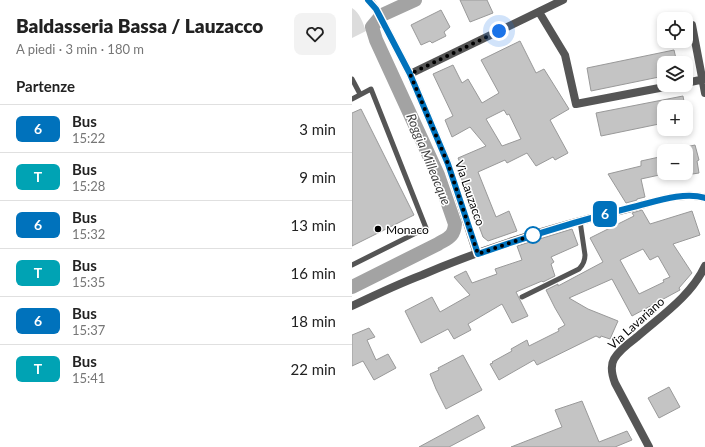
<!DOCTYPE html>
<html lang="it">
<meta charset="utf-8">
<style>
:root{--surface:#fff;--page:#f2f2f2;--text:#222;--muted:#767676;--line:#e0e0e0}
body{margin:0;font-family:Lato,sans-serif;background:var(--page);color:var(--text);height:100vh;display:flex;flex-direction:column;font-size:15px;white-space:nowrap}
*{box-sizing:border-box;margin:0}
p{font-size:13px;color:var(--muted)}
.icon{flex:none;width:22px;height:22px;fill:none;stroke:currentColor;stroke-width:2;stroke-linecap:round;stroke-linejoin:round}
.map{position:relative;flex:1;overflow:hidden}
.sheet{display:flex;flex-direction:column;background:var(--surface);width:352px}
.sheet>*{flex:none}
.badge{padding:0 8px;border-radius:6px;font-size:14px;line-height:26px}
.tools{position:absolute;left:305px;top:12px;display:grid;gap:8px}
.tools a{display:grid;place-items:center;width:36px;height:36px;border-radius:8px;background:var(--surface);box-shadow:0 2px 6px #0003;font-size:20px}
.you{position:absolute;width:20px;height:20px;margin:-10px;border:3px solid #fff;border-radius:50%;background:#1a73e8;box-shadow:0 0 0 6px #1a73e833}
.map>.badge{position:absolute;translate:-50% -50%;box-shadow:0 0 0 2px #fff}
h2{padding:0 16px;font-size:15px;line-height:36px}
.round{display:grid;place-items:center;flex:none;width:42px;height:42px;border-radius:8px;background:var(--page)}
.overview{display:flex;align-items:center;justify-content:space-between;height:68px;padding:0 16px}
h1{font-size:19px;font-weight:800;line-height:30px}
ul{padding:0;list-style:none}
li{display:flex;align-items:center;gap:12px;height:48px;padding:0 16px;border-top:1px solid var(--line)}
li div{flex:1}
li b{display:block;font-size:15px}
li em{font-style:normal}
li .badge{min-width:44px;font-weight:700;text-align:center}
main{display:flex;flex:1;min-height:0}
.map>svg:first-child{display:block}
.grass{fill:#dcdcdc}
.lines{fill:none;stroke-linecap:round;stroke-linejoin:round}
.canal{stroke:#a3a3a3;stroke-width:14}
.building{fill:#c4c4c4;stroke:#999;fill-rule:evenodd}
.service{stroke:#555;stroke-width:5}
.minor{stroke:#555;stroke-width:8}
.tertiary{stroke:#555;stroke-width:8}
.line-casing{stroke:#fff;stroke-width:9}
.line{stroke:#0072bc;stroke-width:6}
.walk{stroke:#000;stroke-width:4;stroke-dasharray:0 7.2}
.poi-dot{fill:#000;stroke:#fff;stroke-width:1.5}
.stop-dot{fill:#fff;stroke:#0072bc;stroke-width:2}
.labels{text-anchor:middle;dominant-baseline:central;stroke-width:3;stroke-linejoin:round;paint-order:stroke}
.street-label{font-size:12px;fill:#000;stroke:#fff}
.poi-label{font-size:12px;fill:#000;stroke:#fff;text-anchor:start}
.water-label{font-size:13px;font-style:italic;fill:#444;stroke:#fff}
</style>
<main>
<section class="sheet">
<div class="overview"><div><h1>Baldasseria Bassa / Lauzacco</h1><p>A piedi · 3 min · 180 m</p></div><a class="round"><svg class="icon" aria-label="heart" viewBox="0 0 24 24"><path d="M12 20l-8-8c-3-5 5-10 8-4 3-6 11-1 8 4z"/></svg></a></div>
<h2>Partenze</h2>
<ul>
<li><span class="badge" style="background:#0072bc;color:#fff">6</span><div><b>Bus</b><p>15:22</p></div><em>3 min</em></li>
<li><span class="badge" style="background:#00a3b4;color:#fff">T</span><div><b>Bus</b><p>15:28</p></div><em>9 min</em></li>
<li><span class="badge" style="background:#0072bc;color:#fff">6</span><div><b>Bus</b><p>15:32</p></div><em>13 min</em></li>
<li><span class="badge" style="background:#00a3b4;color:#fff">T</span><div><b>Bus</b><p>15:35</p></div><em>16 min</em></li>
<li><span class="badge" style="background:#0072bc;color:#fff">6</span><div><b>Bus</b><p>15:37</p></div><em>18 min</em></li>
<li><span class="badge" style="background:#00a3b4;color:#fff">T</span><div><b>Bus</b><p>15:41</p></div><em>22 min</em></li>
</ul>
</section>
<div class="map">
<svg width="353" height="447" viewBox="0 0 353 447">
<rect width="100%" height="100%" fill="#fff"/>
<path class="grass" d="M0,8c8,5 11,15 14,23l-14,7z"/>
<g class="lines">
<path class="canal" d="M0,287l86,-43c10,-6 16,-7 17,-20l-17,-49 -62,-135 -4,-13 10,-12 33,-15"/>
</g>
<path class="building" d="M108,0h27l6,13 -23,9z
M89,10l9,17 -6,5 2,4 -14,7 -2,-2 -9,4 -10,-20z
M168,41l16,32 8,-4 25,40 -19,11 18,33 -13,7 -2,-3 -17,9 -9,-13 -20,10 -2,-3 -27,12 18,45 13,-6 8,20 -29,10 -5,-4 -24,-65 4,-3 -5,-11 28,-12 -16,-19 -18,10 -7,-17 8,-4 -20,-42 20,-9 9,18 6,-4 14,24 17,-10 -18,-33zM152,110l3,5 2,-1 12,25 -19,7 -16,-27z
M322,50l3,13h-13v13l-73,15 -4,-23z
M331,96l2,11h-21v16l-63,13 -5,-23z
M9,109l53,106 -62,31v-133z
M343,145l4,15 -2,1 2,12 -13,2v-28z
M312,156v18l-23,5 4,18 -8,2v1l-11,3 -18,-29 33,-8v-5z
M290,210l8,14 42,-13 8,24 -27,9 19,29 -13,15 1,2 -48,26 -20,-37 -43,19 19,11 30,12 -8,18 -9,-3 -1,2 -4,-2 -59,29 -3,-5 -35,20 -9,-16 3,-1 -1,-1 20,-11 -1,-2 16,-9 2,6 30,-15 -1,-2 7,-4 -10,-17 -9,-18 12,-6v2l45,-24 -13,-24 44,-22 -2,-3zM291,249l7,11 8,-4 12,21 -7,3 1,2 -25,12 -19,-34z
M220,229l6,16 -27,12 3,5 -3,2 4,12 -12,6 -1,-1 -26,11 12,24 -16,7 -10,-19 -34,20 3,6 -17,9 -6,-10 -27,14 -16,-32 27,-14 8,15 30,-17 -16,-18 12,-6 6,12 25,-9 -2,-5 27,-9 -5,-14z
M17,328l6,9 -8,3 9,20 12,-6 8,14 -22,12 -11,-19 -11,5v-31z
M111,355l19,35 -36,19 -10,-20 -6,-15 9,-4 -1,-2z
M317,387l11,20 -21,11 -11,-20z
M230,401l17,41 28,-11 5,9 -17,7h-104l51,-20 -7,-17z
M126,415l7,13 -36,19h-30z"/>
<g class="lines">
<path class="service" d="M0,79l8,15
M0,99l19,-10 55,139 -74,37
M170,297l57,-28c4,-4 6,-8 6,-14l-5,-34"/>
<path class="minor" d="M17,0l7,9 34,65 38,90 29,90
M187,12l26,43 11,49 99,-19
M340,25l13,68
M58,74l153,-74
M334,83l19,-4
M297,447l-34,-64c-3,-8 -5,-17 -1,-24 5,-9 15,-16 23,-22 24,-21 54,-41 68,-71"/>
<path class="tertiary" d="M0,306c23,-11 46,-22 70,-31 67,-29 138,-50 209,-67 21,-6 53,-17 74,-10"/>
</g>
<g class="lines">
<g class="line-casing">
<path id="line" d="M16,0l8,9 34,65 38,90 30,90c51,-18 102,-34 155,-47 21,-5 51,-16 72,-9"/>
</g>
<use href="#line" class="line"/>
<path class="walk" d="M147,31l-89,43 38,90 30,90 55,-19"/>
</g>
<circle class="poi-dot" cx="26" cy="229" r="4"/>
<circle class="stop-dot" cx="181" cy="235" r="8"/>
<g class="labels">
<g class="street-label">
<text transform="translate(118 193) rotate(71)">Via Lauzacco</text>
<text transform="translate(284 323) rotate(-42)">Via Lavariano</text>
</g>
<g class="poi-label">
<text x="34" y="229">Monaco</text>
</g>
<g class="water-label">
<text transform="translate(77 159) rotate(68)">Roggia Milleacque</text>
</g>
</g>
</svg>
<div class="tools">
<a><svg class="icon" aria-label="locate" viewBox="0 0 24 24"><circle cx="12" cy="12" r="6"/><path d="M12 2v4M12 18v4M2 12h4M18 12h4"/></svg></a>
<a><svg class="icon" aria-label="layers" viewBox="0 0 24 24"><path d="M12 4l9 5-9 5-9-5zM3 14l9 5 9-5"/></svg></a>
<a>+</a>
<a>−</a>
</div>
<div class="you" style="left:147px;top:31px"></div>
<b class="badge" style="left:253px;top:214px;background:#0072bc;color:#fff">6</b>
</div>
</main>
